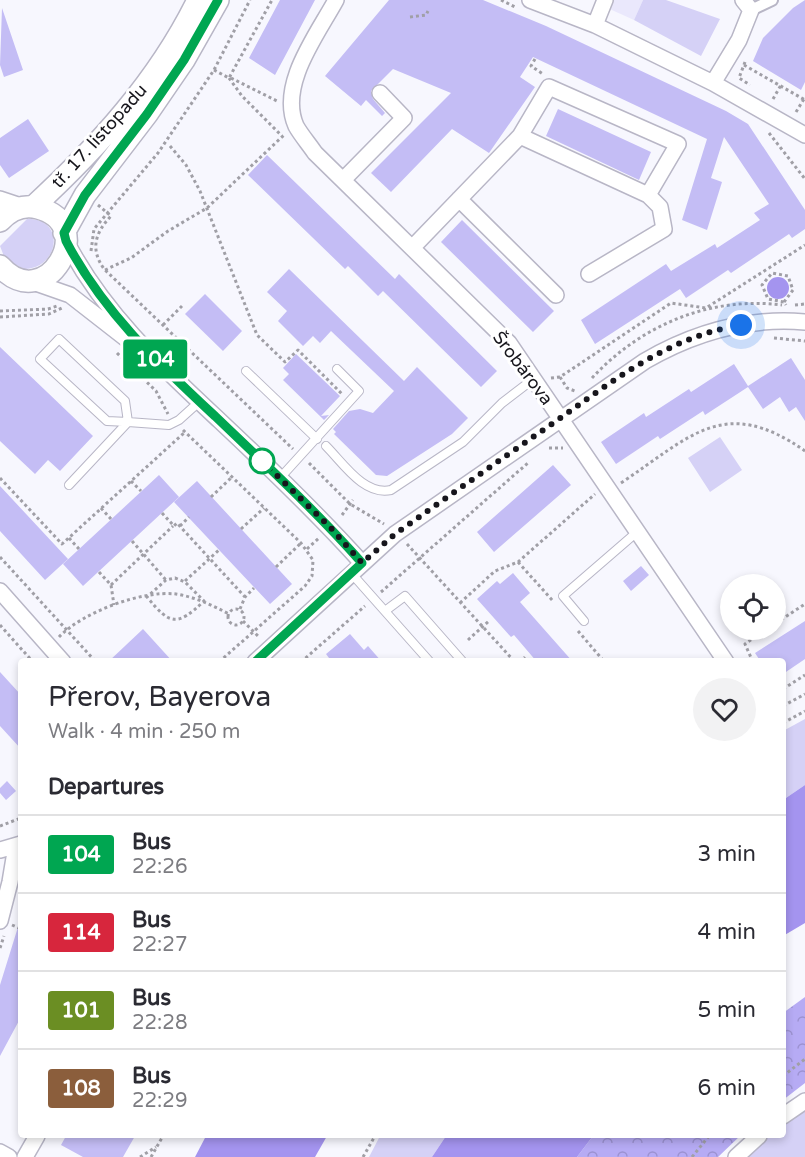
<!DOCTYPE html>
<meta charset="utf-8">
<style>
:root{--surface:#fff;--page:#f2f2f3;--text:#2b2b33;--muted:#7c7c81;--line:#e1e1e2}
body{margin:0;font-family:"Varela Round",sans-serif;background:var(--page);color:var(--text);height:100vh;display:flex;flex-direction:column;font-size:22px;white-space:nowrap}
*{box-sizing:border-box;margin:0}
p{font-size:20px;color:var(--muted)}
.icon{flex:none;width:33px;height:33px;fill:none;stroke:currentColor;stroke-width:2;stroke-linecap:round;stroke-linejoin:round}
.map{position:relative;flex:1;overflow:hidden}
.details{position:absolute;left:18px;top:658px;width:768px;height:480px;display:flex;flex-direction:column;background:var(--surface);border-radius:6px;box-shadow:0 3px 9px #0003}
.details>*{flex:none}
.badge{padding:0 12px;border-radius:4px;font-size:21px;line-height:39px}
.buttons{position:absolute;left:720px;top:574px;display:grid;gap:12px}
.buttons a{display:grid;place-items:center;width:66px;height:66px;border-radius:50%;background:var(--surface);box-shadow:0 3px 9px #0003;font-size:30px}
.you{position:absolute;width:30px;height:30px;margin:-15px;border:4px solid #fff;border-radius:50%;background:#1a73e8;box-shadow:0 0 0 9px #1a73e833}
.map>.badge{position:absolute;translate:-50% -50%;box-shadow:0 0 0 3px #fff}
h2{padding:0 30px;font-size:22px;line-height:54px}
.round{display:grid;place-items:center;flex:none;width:63px;height:63px;border-radius:32px;background:var(--page)}
.head{display:flex;align-items:center;justify-content:space-between;height:102px;padding:0 30px}
h1{font-size:28px;font-weight:600;line-height:45px}
ul{padding:0;list-style:none}
li{display:flex;align-items:center;gap:18px;height:78px;padding:0 30px;border-top:2px solid var(--line)}
li div{flex:1}
li b{display:block;font-size:22px}
li em{font-style:normal}
li .badge{min-width:66px;font-weight:700;text-align:center}
.map>svg:first-child{display:block}
.built{fill:#eae8fc}
.green{fill:#d5d1f6}
.forest{fill:url(#forest-crowns)}
.water{fill:#a494ef}
.building{fill:#c4bdf5}
.lines{fill:none;stroke-linecap:round;stroke-linejoin:round}
.service-casing{stroke:#b8b6c6;stroke-width:10}
.pedestrian-casing{stroke:#b8b6c6;stroke-width:14}
.minor-casing{stroke:#b8b6c6;stroke-width:18}
.secondary-casing{stroke:#b8b6c6;stroke-width:24}
.path{stroke:#a09fa6;stroke-width:3;stroke-dasharray:3 3;stroke-linecap:butt}
.service{stroke:#fff;stroke-width:8}
.pedestrian{stroke:#fff;stroke-width:10}
.minor{stroke:#fff;stroke-width:15}
.secondary{stroke:#fff;stroke-width:21}
.line-casing{stroke:#fff;stroke-width:14}
.line{stroke:#00a651;stroke-width:9}
.walk{stroke:#17161c;stroke-width:6;stroke-dasharray:0 10.8}
.stop-dot{fill:#fff;stroke:#00a651;stroke-width:3}
.labels{text-anchor:middle;dominant-baseline:central;stroke-width:6;stroke-linejoin:round;paint-order:stroke}
.street-label{font-size:18px;fill:#17161c;stroke:#fff}
</style>
<div class="map">
<svg width="805" height="1157" viewBox="0 0 805 1157">
<defs>
<pattern id="forest-crowns" width="20" height="18" patternUnits="userSpaceOnUse" patternTransform="scale(1.5)"><rect width="20" height="18" fill="#b6abf4"/><path d="M2 6a3 3 0 1 1 6 0M12 15a3 3 0 1 1 6 0" fill="none" stroke="#9c92d1"/></pattern>
</defs>
<rect width="100%" height="100%" fill="#f7f7fe"/>
<path class="built" d="M605,0h38l-9,20 -31,-14z"/>
<path class="green" d="M643,0h23l54,19 -19,37 -67,-36z
M27,219c40,-1 32,50 -3,50l-19,-10 -5,-13z
M720,437l22,33 -32,22 -22,-34z
M805,719v66l-22,15v-69z
M805,1106v51h-60l23,-21h15v-13z
M380,1136h66l-14,21h-63z"/>
<path class="forest" d="M805,997v86l-22,17v-87z
M593,1136h147l-22,21h-141z"/>
<path class="water" d="M767 288a11 11 0 1 1 22 0a11 11 0 1 1-22 0Z
M805,785v138l-22,13v-136z
M206,1136h121l-12,21h-120z
M446,1136h147l-16,21h-145z"/>
<path class="building" d="M280,0h35l-40,75 -26,-17z
M389,0h94l63,26 180,85 22,13 57,86v19l-13,9 -3,-4 -58,39 -3,-3 -42,28 -6,-9 -85,55 -14,-24 85,-56 5,7 44,-27 2,4 43,-28 -6,-7 15,-9 -45,-67 -13,41 11,4 -15,48 -25,-10 25,-81 -174,-82 -13,20 15,10 -46,66 -37,-24 -61,63 -20,-19 80,-80 -58,-24 -22,22 2,8 12,14 -3,3 -16,-16 -5,6 -36,-30z
M805,0v82l-4,8 -48,-29 10,-23 30,-30z
M2,8l21,62 -19,7 -4,-12z
M558,109l93,43 -12,28 -93,-44z
M28,119l21,32 -40,27 -9,-13v-27z
M267,155l128,124 4,-5 98,97 -16,16 -98,-96 -5,5 -30,-30 -3,3 -97,-94z
M462,220l92,91 -21,21 -92,-90z
M289,269l115,112 13,-14 51,51 -16,16 -65,42 -11,-1 -42,-41 2,-2 -3,-3 16,-18 11,-2 13,4 21,-22 -63,-60 -11,12 -7,-7 -10,10 -25,-25 9,-10 -20,-19z
M205,294l37,37 -19,20 -38,-37z
M0,347l93,89 -33,35 -12,-11 -13,14 -35,-33z
M296,354l44,42 -19,20 8,-1 -5,5 -41,-40 6,-6 -6,-6z
M791,358l14,22v41l-9,-14 -7,5 -9,-15 -17,12 -15,-22 -43,28 -2,-4 -43,28 -2,-3 -42,28 -15,-22 43,-29 2,4 43,-28 2,3 43,-28 14,22z
M553,465l18,20 -77,67 -17,-20z
M159,475l20,22 -96,89 -20,-22z
M197,481l95,103 -22,20 -96,-102z
M0,486l68,73 -23,21 -45,-49z
M641,566l8,9 -18,16 -8,-10z
M513,573l17,20 -10,9 53,60h-36l-23,-27 -3,2 -34,-38 20,-18 3,3z
M805,621v38l-22,15v-12h-22l-6,-9z
M143,629l30,33h-65z
M350,634l14,16 4,-4 14,16h-50l-6,-8z
M0,672l21,23v54l-21,-23z
M7,781l9,10 -10,9 -6,-7v-5z
M18,927l3,1v89l-21,39v-71z
M66,1136h69l-12,21h-40l-22,-12z"/>
<g class="lines">
<g class="service-casing">
<path id="service" d="M59,339l66,62 3,21 -21,-1 -67,-62z
M246,371l71,68
M326,446c17,17 38,50 65,44l72,-48 39,-39 30,-23
M280,478l79,-87 -22,-22
M69,485l59,-63 41,3 10,-5 20,-18
M352,574l78,88
M385,611l20,-15 58,66
M584,621l-21,-25 74,-64"/>
</g>
<g class="pedestrian-casing">
<path id="pedestrian" d="M751,10l21,-10"/>
</g>
<g class="minor-casing">
<path id="minor" d="M336,0c-19,35 -58,85 -40,126 5,9 13,18 19,27l194,190 217,319
M530,0l65,25 118,58 26,-43 12,-30 -8,-10
M595,25l10,-25
M713,83l92,52
M520,136l128,59
M343,180l61,-62 -24,-25
M0,199l24,8
M459,199l97,96
M66,241c37,72 95,125 154,180 49,46 97,92 142,142
M412,248l108,-112 29,-49 129,57 -30,51 12,12 4,22 -75,45
M30,281l40,14 59,46
M0,591l63,71
M255,662l140,-128 250,-173c50,-29 102,-44 160,-39
M0,850l21,-6
M0,921l10,-39 6,-36
M783,1116l22,-15
M0,1152l9,5
M25,1157l12,-21
M736,1157l23,-21"/>
</g>
<g class="secondary-casing">
<path id="secondary" d="M33,207c65,-60 126,-127 165,-207
M0,221c10,-11 23,-17 38,-13 63,16 7,109 -38,58
M64,233l21,-38 62,-81 37,-54 34,-60"/>
</g>
<path class="path" d="M501,0l14,7
M410,17l16,-2 2,-4
M535,59l-4,7 12,8
M745,62l-6,16 11,7
M744,65l61,35
M214,70l15,8 43,-78
M229,78l13,18 40,40
M231,78l46,23
M773,99l8,-14
M796,112l8,-13
M769,133l36,46
M170,146l16,19 14,26 57,144 28,27 13,-12 44,44
M98,205l13,11c-16,17 -21,33 -7,53l189,180
M91,251l3,-22 64,-76 56,-83 36,-70
M105,270l26,-12 37,-27 39,-23 78,-74
M784,302l9,-12 -5,-14 -16,-3 -10,12 6,14 16,3 2,3
M795,305l10,-1
M0,311l48,-2 9,-3
M0,317l49,-3 13,-6
M163,325l19,-19
M774,338l31,3
M117,353l39,38 12,23
M560,377l7,11 8,3
M551,378l9,-1 111,-74 35,5 99,-63
M592,378c49,-53 118,-82 190,-73
M183,430l118,113 12,17 -1,16 -7,10 -86,76
M549,448h14
M309,463l41,41 34,20
M0,478l62,66 123,-112
M131,481l10,10
M621,483c69,-46 103,-89 184,-32
M211,497l21,-20
M101,508l10,11
M162,513l12,13 3,-3 68,74
M342,515l11,-15
M180,526l9,-9
M241,529l23,-21
M69,538l10,11
M132,541l34,39
M407,544l108,118
M307,549l12,-11
M0,557l96,105
M518,562l35,39
M276,567l25,-24
M99,572l12,13 3,20
M175,578l10,4 19,19c-27,26 -34,24 -57,-4l19,-17z
M185,581l34,-31
M111,585l62,-59
M381,592l148,-130
M460,603l35,-32 23,-9 77,-68
M240,609l5,-12 9,-9
M228 617a8 8 0 1 1 16 0a8 8 0 1 1-16 0Z
M243,621l16,16
M776,623l29,-19
M0,625l33,37
M578,631l24,28 -3,3
M59,637c24,-25 83,-47 117,-43 19,3 36,11 53,20
M468,640l22,-20
M301,662l64,-56
M520,662l5,-5
M753,662l-8,-18 20,-14
M783,689l22,-14
M783,706l22,-12
M783,723l22,-12
M0,826l21,-8
M12,925l9,4
M0,948l4,-12
M783,1076l22,-17
M140,1157l16,-10
M151,1157l12,-21
M363,1157l12,-21
M692,1157l17,-21"/>
<use href="#service" class="service"/>
<use href="#pedestrian" class="pedestrian"/>
<use href="#minor" class="minor"/>
<use href="#secondary" class="secondary"/>
</g>
<g class="lines">
<g class="line-casing">
<path id="line" d="M218,0l-34,60 -37,54 -62,81 -21,38 2,8c37,71 92,122 150,176 50,48 100,94 146,146l-107,99"/>
</g>
<use href="#line" class="line"/>
<path class="walk" d="M262,461l68,66 32,36 33,-29c51,-36 102,-72 154,-108 60,-42 117,-89 192,-101"/>
</g>
<circle class="stop-dot" cx="262" cy="461" r="12"/>
<g class="labels">
<g class="street-label">
<text transform="translate(99 136) rotate(-48)">tř. 17. listopadu</text>
<text transform="translate(523 368) rotate(53)">Šrobárova</text>
</g>
</g>
</svg>
<div class="buttons">
<a><svg class="icon" aria-label="locate" viewBox="0 0 24 24"><circle cx="12" cy="12" r="6"/><path d="M12 2v4M12 18v4M2 12h4M18 12h4"/></svg></a>
</div>
<div class="you" style="left:741px;top:325px"></div>
<b class="badge" style="left:155px;top:359px;background:#00a651;color:#fff">104</b>
<section class="details">
<div class="head"><div><h1>Přerov, Bayerova</h1><p>Walk · 4 min · 250 m</p></div><a class="round"><svg class="icon" aria-label="heart" viewBox="0 0 24 24"><path d="M12 20l-8-8c-3-5 5-10 8-4 3-6 11-1 8 4z"/></svg></a></div>
<h2>Departures</h2>
<ul>
<li><span class="badge" style="background:#00a651;color:#fff">104</span><div><b>Bus</b><p>22:26</p></div><em>3 min</em></li>
<li><span class="badge" style="background:#d7263d;color:#fff">114</span><div><b>Bus</b><p>22:27</p></div><em>4 min</em></li>
<li><span class="badge" style="background:#6b8e23;color:#fff">101</span><div><b>Bus</b><p>22:28</p></div><em>5 min</em></li>
<li><span class="badge" style="background:#8b5e3c;color:#fff">108</span><div><b>Bus</b><p>22:29</p></div><em>6 min</em></li>
</ul>
</section>
</div>
